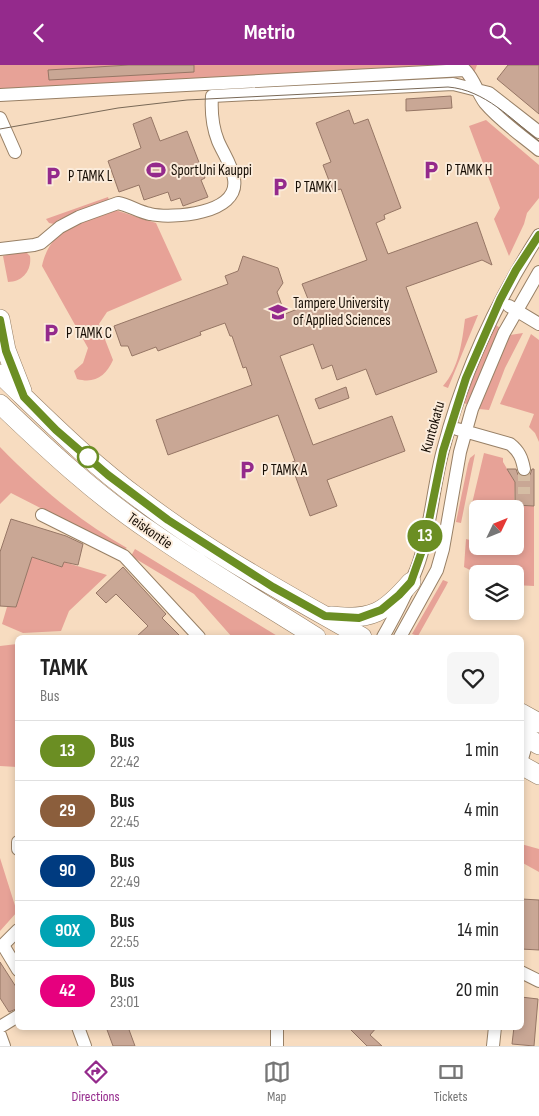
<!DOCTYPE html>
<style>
:root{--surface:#fff;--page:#f6f6f6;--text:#222;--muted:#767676;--line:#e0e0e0;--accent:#942a8c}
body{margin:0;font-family:"Sofia Sans Condensed",sans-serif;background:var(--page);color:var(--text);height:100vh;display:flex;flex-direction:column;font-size:19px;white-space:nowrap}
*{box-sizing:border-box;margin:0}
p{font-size:16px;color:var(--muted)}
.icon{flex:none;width:28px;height:28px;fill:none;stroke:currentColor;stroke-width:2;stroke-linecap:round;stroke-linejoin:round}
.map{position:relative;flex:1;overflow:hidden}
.side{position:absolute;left:15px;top:570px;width:509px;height:395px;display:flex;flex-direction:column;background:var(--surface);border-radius:8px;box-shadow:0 2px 8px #0003}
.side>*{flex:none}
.badge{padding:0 10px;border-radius:16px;font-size:18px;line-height:32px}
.needle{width:32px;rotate:47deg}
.controls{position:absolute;left:469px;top:435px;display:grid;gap:10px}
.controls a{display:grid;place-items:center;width:55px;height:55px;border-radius:8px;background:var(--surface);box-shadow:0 2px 8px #0003;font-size:25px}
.map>.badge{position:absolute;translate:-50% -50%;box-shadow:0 0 0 2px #fff}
.round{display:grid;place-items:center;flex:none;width:52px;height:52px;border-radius:8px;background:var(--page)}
.headline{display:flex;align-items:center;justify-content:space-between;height:85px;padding:0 25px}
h1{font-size:24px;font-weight:700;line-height:38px}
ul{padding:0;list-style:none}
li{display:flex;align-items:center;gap:15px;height:60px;padding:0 25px;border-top:1px solid var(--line)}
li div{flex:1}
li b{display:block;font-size:19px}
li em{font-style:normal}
li .badge{min-width:55px;font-weight:700;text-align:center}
header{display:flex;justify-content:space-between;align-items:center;height:65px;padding:0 25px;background:var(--accent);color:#fff;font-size:22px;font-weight:700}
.dock{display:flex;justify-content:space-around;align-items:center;height:70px;border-top:1px solid var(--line);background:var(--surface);font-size:14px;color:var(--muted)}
.dock a{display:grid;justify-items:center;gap:2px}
.dock .selected{color:var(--accent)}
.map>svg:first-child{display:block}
.green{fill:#e7a297;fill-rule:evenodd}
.building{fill:#c9a795;stroke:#967665}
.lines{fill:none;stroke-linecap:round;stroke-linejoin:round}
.minor-tunnel{stroke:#d5bda4;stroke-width:12;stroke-dasharray:12 6;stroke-linecap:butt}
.minor-casing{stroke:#988066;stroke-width:14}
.highway-casing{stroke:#988066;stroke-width:20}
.minor{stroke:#fff;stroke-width:12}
.highway{stroke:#fff;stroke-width:19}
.tram{stroke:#796957;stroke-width:1}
.line-casing{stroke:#fff;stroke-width:11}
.line{stroke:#6b8e23;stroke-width:8}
.stop-dot{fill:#fff;stroke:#6b8e23;stroke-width:2.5}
.labels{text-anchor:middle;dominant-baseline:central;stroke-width:4;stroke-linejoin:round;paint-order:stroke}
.poi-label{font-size:15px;fill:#170e05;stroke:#fbebda;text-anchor:start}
.street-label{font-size:15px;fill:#170e05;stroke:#fbebda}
</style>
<header><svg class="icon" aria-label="back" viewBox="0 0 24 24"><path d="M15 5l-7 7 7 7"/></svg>Metrio<svg class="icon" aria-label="search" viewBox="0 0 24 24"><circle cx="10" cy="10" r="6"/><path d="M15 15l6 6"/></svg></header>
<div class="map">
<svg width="539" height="981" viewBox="0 0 539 981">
<rect width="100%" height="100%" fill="#f7dcc0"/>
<path class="green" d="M0,0h477l-4,11 -473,24z
M486,55l53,45v33l-12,15 -3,11 -15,32 -15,-37 6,-11 -31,-82z
M108,132l1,3 -51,20 -4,4 -5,-1 -3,-4z
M112,144l44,14 26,57 -75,32 -8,12 14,36c-7,16 -18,24 -36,19l-3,-8 9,-8 5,-15 -46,-82c8,-38 39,-44 70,-57z
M18,187l9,1 3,3c2,14 -7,26 -22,26l-5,-26z
M477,250h1l-30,73 -5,-2c16,-18 19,-44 22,-67z
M496,260l4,3 -33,76 -4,-1 22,-58z
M523,268l-18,35 -16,42 -10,-1 31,-74z
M531,269l8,6v102l-4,-9 -6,-6 5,-13 -34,-10z
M0,382c38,39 79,74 127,101l-4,2 -112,-57 -11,11z
M484,388l19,5v4l12,20 -1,24h20v80l-19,-1v-11h-37l-14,-7 2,-28 4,1 5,-27 -5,-1zM478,444h37v37h-37z
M475,389l-14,69 -5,-1 12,-58 2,-6z
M135,484l144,88h-47l-38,-43 -63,-38z
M32,492l30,10 2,-5 43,13 -38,36 -8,20 -38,2 -21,-9 5,-17h9z
M443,515l5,2 -2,4 -28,50 -6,-2z
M17,579v123l-17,-1v-120z
M521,779l18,5v23l-18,-10z
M0,793l17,54 -17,19z"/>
<path class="building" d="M129,0h65v7l-145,8 -1,-10z
M508,0h31v49l-42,-35z
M451,31l1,12 -46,3v-12z
M349,45l5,14 14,-5 33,89 -17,7 1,4 -9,4 12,31 89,-32 15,43 -10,-5 -76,27 31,85 -61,23 -10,-26 -29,11 -5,-15 -10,4 -9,-25 -33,12 33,89 79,-29 13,35 -78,29 10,26 -27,10 -15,-41 -2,1 -5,-12 7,-3 -17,-46 -110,40 -12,-35 96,-35 -6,-18 -3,1 -11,-32h-2l-5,-13 -25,9 1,3 -43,16 -2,-4 -24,9 -4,-10h-7l-7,-20 114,-42 -3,-8 13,-5 5,-15 35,12 5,15 -6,9 8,22 25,-10 -8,-20 65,-24 -26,-71 -8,2 -10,-26 8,-3 -15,-39z
M151,52l9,24 27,-10 18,47 -4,2 7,17 -25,9 -3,-8 -9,3 -3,-9 -24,8 -5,-15 -20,7 -11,-31 33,-13 -8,-24z
M346,322l3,11 -30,11 -4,-10z
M507,404h9l2,6 7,2 5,-2 2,-6h2v37l-19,-1v-23z
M11,454l55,17 17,8 -5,21 -14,-3 -2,5 -30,-10 -16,50 -16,-1v-54z
M123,502l43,47 -4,4 19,19h-45l12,-11 -32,-32 -10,9 -10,-10z
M522,834l17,1v50l-18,-1z
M0,897l18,28v18l-9,4 -9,-14z
M521,932l17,2 -4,47 -22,-2 2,-17h7z
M106,962h22l7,19h-22z
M348,962h29l-7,8 12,11h-15z"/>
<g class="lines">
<path class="minor-tunnel" d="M524,404v25"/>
<g class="minor-casing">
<path id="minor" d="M465,5c9,9 12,22 20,33 15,18 36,32 54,47
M0,30l465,-25
M0,53l15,34
M0,184l34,-4 7,-2 19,-16 19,-10 39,-14c11,2 21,9 32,11 22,5 90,0 84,-35 -2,-14 -11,-26 -16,-38 -6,-15 -7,-30 -6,-45l241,-12 36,9 50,39
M509,241l30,18
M457,364l53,15c9,7 12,14 14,25
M42,450l82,41 75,81
M383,572c13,-23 27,-49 36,-75 12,-36 14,-75 24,-112 20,-77 53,-148 96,-215
M400,572l37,-67 6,-21 17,-97 12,-43 32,-76 35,-61
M521,697l9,-30
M18,777v7
M18,865l-15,15 15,25
M521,907l18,9
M0,962l18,-11
M78,962l7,19
M277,962v19
M0,970l4,11
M493,981l2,-19"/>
</g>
<g class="highway-casing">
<path id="highway" d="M0,254l6,31 16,41
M0,309c46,44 89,88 141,126 69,53 146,94 221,137
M0,339c47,45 95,90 150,127 54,38 111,71 166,106
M331,551c41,5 54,-4 80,-34
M521,648l18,10
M521,669l18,11
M521,700l18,10"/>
</g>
<use href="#minor" class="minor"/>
<use href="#highway" class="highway"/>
<path class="tram" d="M0,64l118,-21 69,-8 261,-13c37,3 63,32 91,54"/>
</g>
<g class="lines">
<g class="line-casing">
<path id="line" d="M0,255l6,31 18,46 32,33 52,45 60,45 105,67 52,29 34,2 22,-8 18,-15 12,-13 13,-37 19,-94 23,-73 34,-78 16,-30 23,-35"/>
</g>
<use href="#line" class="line"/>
</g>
<defs>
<g id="stadium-bare" transform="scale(1.5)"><path d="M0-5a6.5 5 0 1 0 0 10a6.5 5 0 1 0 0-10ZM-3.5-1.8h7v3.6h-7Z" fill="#942a8c" stroke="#fbebda" stroke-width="2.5" paint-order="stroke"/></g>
<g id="parking-bare" transform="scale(1.5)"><path d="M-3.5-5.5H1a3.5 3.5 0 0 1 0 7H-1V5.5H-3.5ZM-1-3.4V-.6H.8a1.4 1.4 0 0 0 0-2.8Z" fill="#942a8c" stroke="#fbebda" stroke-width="2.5" paint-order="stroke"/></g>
<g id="university-bare" transform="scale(1.5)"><path d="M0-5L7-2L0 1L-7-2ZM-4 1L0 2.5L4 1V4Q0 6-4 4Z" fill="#942a8c" stroke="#fbebda" stroke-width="2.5" paint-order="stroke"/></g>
</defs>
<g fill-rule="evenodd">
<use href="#stadium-bare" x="156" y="105"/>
<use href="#parking-bare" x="431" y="105"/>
<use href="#parking-bare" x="53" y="111"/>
<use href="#parking-bare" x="280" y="122"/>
<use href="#university-bare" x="278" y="247"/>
<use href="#parking-bare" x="51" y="268"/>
<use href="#parking-bare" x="247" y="405"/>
</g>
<circle class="stop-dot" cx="88" cy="392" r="10"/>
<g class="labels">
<g class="poi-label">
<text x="171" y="105">SportUni Kauppi</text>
<text x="446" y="105">P TAMK H</text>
<text x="68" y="111">P TAMK L</text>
<text x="295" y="122">P TAMK I</text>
<text x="293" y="238">Tampere University<tspan x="293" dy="17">of Applied Sciences</tspan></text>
<text x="66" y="268">P TAMK C</text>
<text x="262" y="405">P TAMK A</text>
</g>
<g class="street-label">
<text transform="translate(433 362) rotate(-74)">Kuntokatu</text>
<text transform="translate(150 466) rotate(35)">Teiskontie</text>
</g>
</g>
</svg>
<div class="controls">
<a><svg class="needle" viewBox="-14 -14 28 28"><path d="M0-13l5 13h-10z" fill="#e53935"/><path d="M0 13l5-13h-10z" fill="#767676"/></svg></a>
<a><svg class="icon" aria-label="layers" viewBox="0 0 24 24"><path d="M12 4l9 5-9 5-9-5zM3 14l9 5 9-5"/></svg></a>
</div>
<b class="badge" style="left:425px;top:471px;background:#6b8e23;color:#fff">13</b>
<section class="side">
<div class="headline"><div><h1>TAMK</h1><p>Bus</p></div><a class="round"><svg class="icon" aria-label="heart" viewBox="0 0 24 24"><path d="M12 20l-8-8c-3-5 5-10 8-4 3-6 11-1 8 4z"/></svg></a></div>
<ul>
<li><span class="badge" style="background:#6b8e23;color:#fff">13</span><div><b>Bus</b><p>22:42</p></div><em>1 min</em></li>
<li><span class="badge" style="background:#8b5e3c;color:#fff">29</span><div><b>Bus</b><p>22:45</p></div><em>4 min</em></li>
<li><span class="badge" style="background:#003b80;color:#fff">90</span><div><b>Bus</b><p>22:49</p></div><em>8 min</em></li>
<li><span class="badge" style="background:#00a3b4;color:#fff">90X</span><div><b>Bus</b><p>22:55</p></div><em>14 min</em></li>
<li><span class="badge" style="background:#e6007e;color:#fff">42</span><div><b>Bus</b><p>23:01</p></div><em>20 min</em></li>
</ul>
</section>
</div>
<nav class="dock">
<a class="selected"><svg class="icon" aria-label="directions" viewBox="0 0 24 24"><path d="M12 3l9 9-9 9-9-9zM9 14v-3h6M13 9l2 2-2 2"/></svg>Directions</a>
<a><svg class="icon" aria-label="map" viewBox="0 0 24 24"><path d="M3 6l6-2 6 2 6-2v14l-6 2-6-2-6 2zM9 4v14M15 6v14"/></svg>Map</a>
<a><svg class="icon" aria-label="tickets" viewBox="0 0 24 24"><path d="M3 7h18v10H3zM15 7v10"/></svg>Tickets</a>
</nav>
